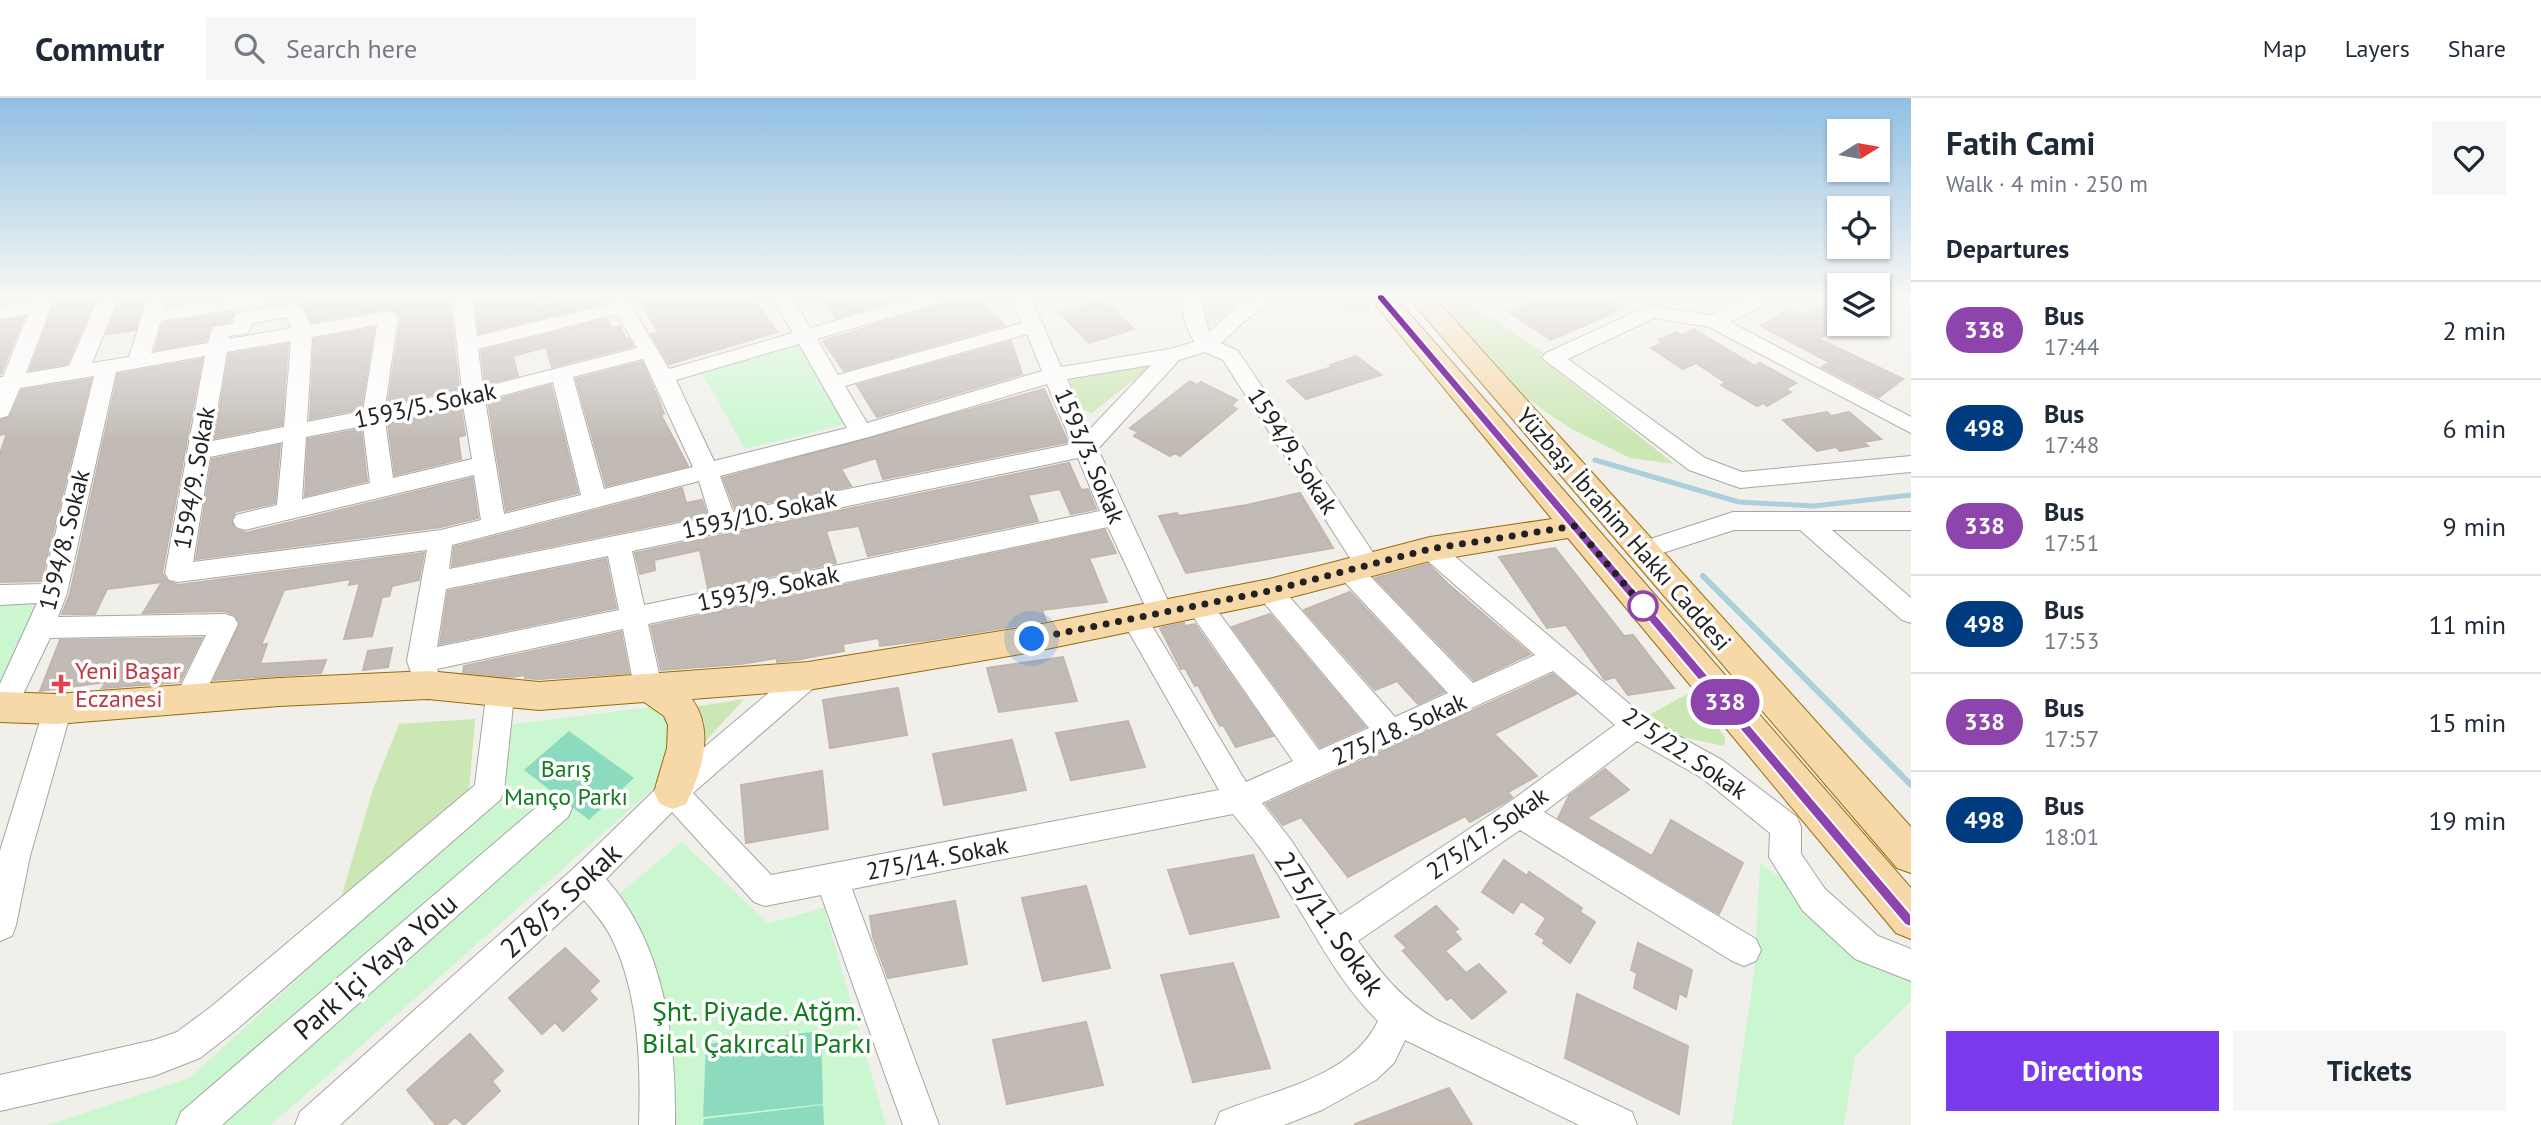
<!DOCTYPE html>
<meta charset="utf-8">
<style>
:root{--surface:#fff;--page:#f6f6f7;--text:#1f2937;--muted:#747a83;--line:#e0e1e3;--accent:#7c3aed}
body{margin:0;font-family:"PT Sans",sans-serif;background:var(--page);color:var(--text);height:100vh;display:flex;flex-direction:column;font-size:26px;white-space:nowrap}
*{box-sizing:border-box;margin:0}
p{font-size:23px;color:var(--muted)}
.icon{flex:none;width:38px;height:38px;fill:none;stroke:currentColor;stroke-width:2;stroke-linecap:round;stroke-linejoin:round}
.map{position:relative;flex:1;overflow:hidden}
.panel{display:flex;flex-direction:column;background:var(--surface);width:630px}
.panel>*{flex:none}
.badge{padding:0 14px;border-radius:23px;font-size:24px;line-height:46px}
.needle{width:46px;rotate:79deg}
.buttons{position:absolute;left:1827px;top:21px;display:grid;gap:14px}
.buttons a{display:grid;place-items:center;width:63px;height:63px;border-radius:0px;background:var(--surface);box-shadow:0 2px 5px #0004;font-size:35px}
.you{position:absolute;width:35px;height:35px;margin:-18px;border:5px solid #fff;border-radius:50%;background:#1a73e8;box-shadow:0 0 0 10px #1a73e833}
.map>.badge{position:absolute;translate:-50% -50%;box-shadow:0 0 0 4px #fff}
h2{padding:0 35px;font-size:26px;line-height:63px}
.round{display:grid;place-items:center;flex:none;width:74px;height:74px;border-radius:0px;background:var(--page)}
.overview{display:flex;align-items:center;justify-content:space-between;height:119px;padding:0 35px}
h1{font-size:33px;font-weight:700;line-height:52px}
.button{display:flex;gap:14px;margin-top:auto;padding:14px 35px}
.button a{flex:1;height:80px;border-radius:0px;background:var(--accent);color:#fff;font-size:28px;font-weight:700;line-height:80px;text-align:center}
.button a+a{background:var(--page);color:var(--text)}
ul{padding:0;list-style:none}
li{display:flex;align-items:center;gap:21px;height:98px;padding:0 35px;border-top:2px solid var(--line)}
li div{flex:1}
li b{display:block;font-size:26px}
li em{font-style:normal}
li .badge{min-width:77px;font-weight:700;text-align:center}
header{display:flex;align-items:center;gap:42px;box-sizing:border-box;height:98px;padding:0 35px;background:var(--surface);border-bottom:2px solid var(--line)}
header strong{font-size:33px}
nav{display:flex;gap:38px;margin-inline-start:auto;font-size:24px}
.search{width:490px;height:63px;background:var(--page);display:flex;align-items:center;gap:18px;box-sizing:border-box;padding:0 24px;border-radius:0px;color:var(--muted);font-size:26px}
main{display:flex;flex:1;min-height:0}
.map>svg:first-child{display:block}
.grass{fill:#cbe7b3}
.park{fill:#caf7cf}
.pitch{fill:#8cdbbf}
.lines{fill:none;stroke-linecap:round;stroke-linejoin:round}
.stream-far1{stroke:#accfdc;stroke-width:5}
.stream{stroke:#accfdc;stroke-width:6}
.river{fill:#accfdc;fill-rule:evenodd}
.building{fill:#c2bbb5;stroke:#c2b6ac;stroke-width:2}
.minor-casing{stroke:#a6a6a6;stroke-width:2}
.major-casing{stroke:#966c09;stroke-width:2}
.minor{fill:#fff;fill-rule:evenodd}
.major{fill:#f7d8a8;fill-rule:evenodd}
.line{fill:#8e44ad;stroke:#fff;stroke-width:2}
.walk{stroke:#222;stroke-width:7;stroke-dasharray:0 12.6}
.stop-dot{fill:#fff;stroke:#8e44ad;stroke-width:3.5}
.health-dot{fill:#e0444e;stroke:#fff;stroke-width:2.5}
.labels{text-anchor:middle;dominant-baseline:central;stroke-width:7;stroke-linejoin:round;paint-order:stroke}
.street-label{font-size:24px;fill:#222;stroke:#fff}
.health-label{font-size:24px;fill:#be3a42;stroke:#fff;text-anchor:start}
.park-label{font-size:24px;fill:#137c1f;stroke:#fff}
.near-street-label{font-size:28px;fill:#222;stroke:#fff}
.near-park-label{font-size:28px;fill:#137c1f;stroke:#fff}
</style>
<header>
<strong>Commutr</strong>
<div class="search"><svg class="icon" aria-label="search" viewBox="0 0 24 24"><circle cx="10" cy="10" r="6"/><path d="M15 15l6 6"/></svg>Search here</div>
<nav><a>Map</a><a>Layers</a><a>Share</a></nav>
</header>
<main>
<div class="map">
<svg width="1911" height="1027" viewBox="0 0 1911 1027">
<rect width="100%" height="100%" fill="#f1efe9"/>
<path class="grass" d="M1198,199h52l-34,29 -14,-5z
M1436,199h23l91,59 -1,8 125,100 -44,-6 -58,-29 -20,-13 -35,-25z
M1158,263l-66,52 -15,-6 -7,-28z
M1691,594l34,45 -1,9 -47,-10 -30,-20z
M744,601l-41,45 -15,-36z
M475,621l-6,72 -128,107 32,-109 26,-65z"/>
<path class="park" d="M798,247l51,78 -104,26 -43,-76z
M48,499l-48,95v-93z
M658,608l13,23 -3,47 -397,349h-224l144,-48 308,-283 9,-69z
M682,744l86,81 56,-15 62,217h-218l-53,-228z
M1760,765l31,23 49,60 71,34v21l-56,55 -11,69h-112l22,-151z"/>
<path class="pitch" d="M569,633l65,47 -45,42 -65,-50z
M821,933l2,73 -120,13 3,-73z
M823,1007l1,20h-121l1,-6z"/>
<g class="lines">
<path class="stream-far1" d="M1595,362l144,42 75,4 97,-11"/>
<path class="stream" d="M1703,478l208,209"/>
<path class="river" d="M1332,199h31l8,9 -4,6c-14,3 -26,-2 -35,-15z"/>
</g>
<path class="building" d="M57,199h39l-29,67 -37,6z
M121,199h24l-10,33 -28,4z
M303,199h146l10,92 -71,15 13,-87 -4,-6 -9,-3 -76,14 -10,-19z
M475,199h63l3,9 38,-9h17l3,7 -120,29z
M660,199h93l24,35 -108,32 -18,-30 7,-2 -17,-30z
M823,199h83l-70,21z
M972,199h6l26,28 -160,46 -21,-30 125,-39v2z
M1547,199h58l20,11 -74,32 -42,-28z
M1837,199h2v30l-20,12 84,40 -24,18 -57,-30 7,-5 -68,-36 29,-17 12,6z
M1104,201l30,30 -45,14 -30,-31z
M235,214l-5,10 -20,4 -4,15 -51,9 8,-27z
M24,219l-23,57h-1v-53z
M607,221l4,9 9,-2 6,14 3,-1 4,7 -81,21 -6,-20 -33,9 5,20 -33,8 -4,-33z
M374,230l-13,81 -51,10 4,-80z
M1694,231l61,37 5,-3 36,20 -10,6 5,3 -24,14 -4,-3 -6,3 -36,-21 5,-2 -30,-20 -13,6 -32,-21 12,-5 -4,-3 18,-8 5,3z
M1011,243l11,33 -145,43 -20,-32z
M288,246l-6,81 -67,13 14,-84z
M1356,258l25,19 -75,24 -19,-18 45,-14 -2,-2z
M202,261l-40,214 5,8 11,4 246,-32 -5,27 -27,6 -3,10 -7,1 -10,39 -28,3 16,-56 -11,2 2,-6 -67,11 -23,55 6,-1 -7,20 66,-4 -5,13 -107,7 26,-57 -5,-8 -10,-4 -82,2 19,-31 -55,7 -12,25h-33l8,-20 48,-220z
M642,264l17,39 5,13 -3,1 27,51 -82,20 -30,-107z
M91,281l-50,202 -41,1v-128l7,-21 -7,2v-15l10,-3 12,-27z
M1190,283l7,4 4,-3 36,18 -6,6 6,3 -57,47 -5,-3 -5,3 -36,-20 4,-4 -8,-4z
M551,287l27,108 -72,18 -18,-109z
M1044,291l24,53 -185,37 -7,-21 -35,11 10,17 -116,23 -12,-31z
M461,310l4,27 -7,2 3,22 -66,16 -7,-52z
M1827,314l4,4 18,-4 32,27 -18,3 5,4 -28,5 -4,-4 -19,4 -34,-31z
M361,331l6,52 -62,15 3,-57z
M280,347l-5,58 -40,9 -4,8 4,9 11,4 226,-55 6,40 -37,9 -245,32 16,-100z
M1069,365l12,27 7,-1 8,20 -25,5 -11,-25 -32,6 10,26 -170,35 -9,-30 -33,5 10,32 -128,26 -8,-39 -46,10 1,10 -15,4 -5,-21z
M682,390l4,15 16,-3 5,15 -255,51 2,-19z
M1300,395l33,55 -147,25 -27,-57 18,-3 2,3 68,-11z
M1105,432l11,23 -27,5 18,44 -65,8 4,11 -117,19 -49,6 -1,-8 -36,6 1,7 -49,9 -18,2v-4l-36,6 -80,6 -10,-44z
M1555,450l69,88 9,-1 41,53 -46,7 -13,-18 -10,3 -39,-55 -19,3 -48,-71z
M606,461l10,49 -176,36 8,-53z
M1428,466l20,20 82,70 -56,26 -99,-102z
M1350,494l94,100 -26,12 -21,-23 -22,9 -71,-80z
M1270,516l95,113 -45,20 -88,-120z
M1184,525l1,3 10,-2 78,112 -37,11 -13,-22 -3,1 -22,-41 -3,1 -10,-18 -4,1 -21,-41z
M621,534l8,41 -90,6 -14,-1v-3l-13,2 -49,-5 1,-6z
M202,540l-22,44 -78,6 4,-6 -66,9 20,-51z
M392,550l-4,19 -25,3 5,-19z
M1063,559l14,44 -78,11 -12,-44z
M1553,576l23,20 -82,40 43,42 -29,16 4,5 -5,4 -37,21 -5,-6 -117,61 -47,-60 -18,8 -17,-21z
M898,590l9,47 -77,13 -7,-48z
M1128,623l17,46 -74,13 -15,-47z
M1012,642l14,50 -82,15 -11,-51z
M1605,671l24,21 -42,28 65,38 19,-36 72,43 -24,51 -161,-96 11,-22z
M822,673l6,58 -82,14 -5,-58z
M1253,757l26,62 -89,17 -22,-64z
M1504,762l23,16 2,-4 53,36 -2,4 15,10 -25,41 -27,-20 2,-3 -9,-6 10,-16 -25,-17 -8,12 -31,-21z
M1086,788l24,82 -67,13 -21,-83z
M955,803l12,63 -79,14 -15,-41 -3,-21z
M1436,808l22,23 -4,2 7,8 -16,12 21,22 13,-9 27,28 -34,27 -21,-22 -4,3 -44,-49 4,-3 -12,-12z
M1638,845l54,27 -6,27 -7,-4 -3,16 -42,-21 3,-15 -6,-3z
M565,850l34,33 -10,10 8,8 -34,32 -8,-9 -13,12 -33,-36z
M1233,865l37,105 -77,14 -32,-107z
M1577,896l111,52 -9,68 -114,-56z
M1086,924l17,63 -96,19 -14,-64z
M470,936l33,37 -11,10 8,10 -36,34 -9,-8 -9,8h-10l-29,-35z
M1449,990l23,37h-117v-1z"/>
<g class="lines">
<g class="minor-casing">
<path id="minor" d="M35,199h20l-29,76 43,-7 30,-69h20l-27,66 37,-6 19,-60h20l-4,12 71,-12 42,1 -3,4 -7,2 -106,17 -10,32 57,-10 5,-16 19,-3 4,-10 7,-2 52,-8 7,2 8,19 78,-14 7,2 3,4 -13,90 77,-16 -10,-94h20l5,39 133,-32 -4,-7h20l43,72 124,-36 -21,-36h20l18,31 106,-31h32l-3,4 -128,38 21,36 184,-52 -11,-26h20l30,70 109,-18 24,-7 -9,-19 -5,-26h20l9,35 25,-22 21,-13h25l-32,21 -27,25 17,8 138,206 4,7 -4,7 -9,2 106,110 62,-28 -114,-100 -3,-6 3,-6 9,-3 9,3 207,175 76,42 75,57 4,10v27l24,35 53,47 33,13v32l-56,-22 -52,-48 -34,-54 1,-24 -68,-55 -65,-37 -93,71 212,127 5,11 -5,11 -12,5 -12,-5 -212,-131 -162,111c25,34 42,57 79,79l195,92 5,13h-58l-174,-85 -11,23 -18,17 -54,30 -38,15h-69l5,-13c53,-22 131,-34 158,-91 -46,-45 -73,-108 -109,-160 -11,-17 -24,-32 -36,-47l-381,75 87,236h-36l-82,-230 -56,11 -11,-4 -82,-90 -66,67c59,66 70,160 69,246h-36c2,-61 0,-135 -29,-190 -7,-13 -17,-24 -26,-35l-244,225h-45l5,-13 274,-244 88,-85 136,-115 10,-3 10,3 4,8 -4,8 -125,109 78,82 448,-85 -98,-172 4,-7 9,-3 9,3 103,171 47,-21 -103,-149 -4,-7 4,-7 9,-3 9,3 111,152 50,-22 -109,-130 -4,-7 4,-7 9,-3 9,3 117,133 53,-24 -109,-117 -4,-7 4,-7 13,-1 -129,-201 -18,-8 -26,8 -81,89 76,165 -4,7 -9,3 -9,-3 -44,-94 -460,97 14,63 -4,8 -10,3 -10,-3 -4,-8 -11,-58 -186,40 5,16 -4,8 -10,3 -10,-3 -11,-32 20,-111 -249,32 -9,-2 -4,-7 40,-217 -89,16 -49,221 -9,24 167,-3 9,3 4,7 -39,82 -10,3 -10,-3 -4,-8 31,-63 -156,3 -37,77 -13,3v-34l37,-81 -37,2v-20l43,-1 51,-208 -74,12 -12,28 -8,2v-41h3l25,-63 -28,5v-12l33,-6zM617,216l20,34 -154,39 -5,-38zM287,219l4,11 -62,11v-3l19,-3 4,-10zM377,227l-14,86 -56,11 5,-85zM1027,236l15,37 -175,52 -22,-37zM291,243l-7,86 -72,14 15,-89zM799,246l48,84 -133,33 -38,-81zM643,261l50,108 -89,22 -31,-112zM1151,267l-62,65 -22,-51zM553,284l28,113 -77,19 -19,-114zM1047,286l25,60 -339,68 -13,-36 149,-39zM463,307l9,54 -79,19 -8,-57zM363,328l7,57 -68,16 4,-62zM283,344l-6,63 -41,10 -3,6 3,6 9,3 229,-55 7,45 -40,10 -248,32 17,-105zM1078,360l22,53 -456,94 -12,-54zM699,383l11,36 -261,52 3,-24zM608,458l11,54 -182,37 9,-58zM1553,573l62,54 -107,78 -168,112 -49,-75 -29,-37z
M1748,199h26l-3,4 -41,21 181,95v16l-202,-106 -55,-9 -86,41 137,99 37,14 169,-16v16l-171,16 -51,-18 -147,-112 4,-5 98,-45 7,-2 60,9z
M1733,414h178v18h-79l79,68v25l-9,-3 -102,-90h-66l-90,29 -9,-3 -3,-6 3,-6z
M499,595l10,4 4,8 -9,86 -4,9 -264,230 -36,28 -46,18 -154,35v-36l154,-35 23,-8 35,-26 263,-221 10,-80 4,-8z
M58,598l10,4 4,8 -42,148 -14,69 -4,11 -12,5v-90l44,-143 4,-8z
M557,697l11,4 4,9 -4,9 -346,308h-46l5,-13 365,-313z"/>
</g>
<g class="major-casing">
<path id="major" d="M1369,199h26l516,591v51l-15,-6 -328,-395 -138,23 -161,42 -237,49 -224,38 -116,9c23,32 10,72 -6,105l-13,5 -13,-5 -6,-12 13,-44 1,-23 -4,-9 -20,-14 -105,8 -111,-11 -149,7 -223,18 -56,-2v-30l56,2 223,-16 149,-7 111,11 269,-20 224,-36 237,-47 161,-42 122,-18z
M1408,199h26l477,530v46l-14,-5z"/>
</g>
<use href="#minor" class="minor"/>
<use href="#major" class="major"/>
</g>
<linearGradient id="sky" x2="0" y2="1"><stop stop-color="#90bfe3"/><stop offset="0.58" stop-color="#f9f8f5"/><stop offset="1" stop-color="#f9f8f5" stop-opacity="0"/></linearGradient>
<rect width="1911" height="343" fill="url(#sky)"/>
<path class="line" d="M1381,196l3,1 527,619v13l-6,-2 -528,-626v-4z"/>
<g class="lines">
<path class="walk" d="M1032,541l237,-48 161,-42 145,-23 68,80"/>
</g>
<circle class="stop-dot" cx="1643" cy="508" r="14"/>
<path class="health-dot" d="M57.5 575.5h7v7h7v7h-7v7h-7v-7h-7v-7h7z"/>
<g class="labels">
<g class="street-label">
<text transform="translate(425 307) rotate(-12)">1593/5. Sokak</text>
<text transform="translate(1293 353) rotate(57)">1594/9. Sokak</text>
<text transform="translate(1090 358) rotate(67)">1593/3. Sokak</text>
<text transform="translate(194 380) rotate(-80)">1594/9. Sokak</text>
<text transform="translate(759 416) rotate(-12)">1593/10. Sokak</text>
<text transform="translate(1624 431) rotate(49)">Yüzbaşı İbrahim Hakkı Caddesi</text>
<text transform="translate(64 442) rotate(-76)">1594/8. Sokak</text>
<text transform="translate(768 490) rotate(-12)">1593/9. Sokak</text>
<text transform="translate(1399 631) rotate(-24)">275/18. Sokak</text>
<text transform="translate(1685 655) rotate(34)">275/22. Sokak</text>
<text transform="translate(1487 735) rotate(-35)">275/17. Sokak</text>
<text transform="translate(937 760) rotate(-11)">275/14. Sokak</text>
</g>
<g class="health-label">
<text x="75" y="572">Yeni Başar<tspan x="75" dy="28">Eczanesi</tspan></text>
</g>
<g class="park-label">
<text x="566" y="670">Barış<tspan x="566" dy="28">Manço Parkı</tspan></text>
</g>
<g class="near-street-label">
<text transform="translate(560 802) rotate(-43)">278/5. Sokak</text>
<text transform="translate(1330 825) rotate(55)">275/11. Sokak</text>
<text transform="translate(375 868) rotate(-41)">Park İçi Yaya Yolu</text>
</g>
<g class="near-park-label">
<text x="757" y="912">Şht. Piyade. Atğm.<tspan x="757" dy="32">Bilal Çakırcalı Parkı</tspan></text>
</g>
</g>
</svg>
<div class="buttons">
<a><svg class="needle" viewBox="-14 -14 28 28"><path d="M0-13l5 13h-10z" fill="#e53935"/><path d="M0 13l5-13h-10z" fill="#747a83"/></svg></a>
<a><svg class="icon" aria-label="locate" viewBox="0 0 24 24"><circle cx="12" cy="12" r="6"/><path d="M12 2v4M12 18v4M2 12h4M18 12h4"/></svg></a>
<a><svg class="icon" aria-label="layers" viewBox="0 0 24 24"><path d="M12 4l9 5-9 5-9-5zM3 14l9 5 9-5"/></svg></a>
</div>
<div class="you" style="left:1032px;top:541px"></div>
<b class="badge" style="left:1725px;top:604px;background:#8e44ad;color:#fff">338</b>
</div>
<section class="panel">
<div class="overview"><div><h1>Fatih Cami</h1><p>Walk · 4 min · 250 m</p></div><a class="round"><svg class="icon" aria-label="heart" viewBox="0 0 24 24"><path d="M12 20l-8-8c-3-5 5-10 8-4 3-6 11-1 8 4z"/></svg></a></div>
<h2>Departures</h2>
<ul>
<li><span class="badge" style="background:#8e44ad;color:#fff">338</span><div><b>Bus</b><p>17:44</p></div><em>2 min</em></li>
<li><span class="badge" style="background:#003b80;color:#fff">498</span><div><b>Bus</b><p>17:48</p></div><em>6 min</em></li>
<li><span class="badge" style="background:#8e44ad;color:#fff">338</span><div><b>Bus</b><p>17:51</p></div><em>9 min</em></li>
<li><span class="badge" style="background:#003b80;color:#fff">498</span><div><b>Bus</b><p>17:53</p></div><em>11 min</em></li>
<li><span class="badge" style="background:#8e44ad;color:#fff">338</span><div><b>Bus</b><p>17:57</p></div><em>15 min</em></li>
<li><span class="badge" style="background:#003b80;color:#fff">498</span><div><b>Bus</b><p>18:01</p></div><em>19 min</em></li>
</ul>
<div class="button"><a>Directions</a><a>Tickets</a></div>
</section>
</main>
